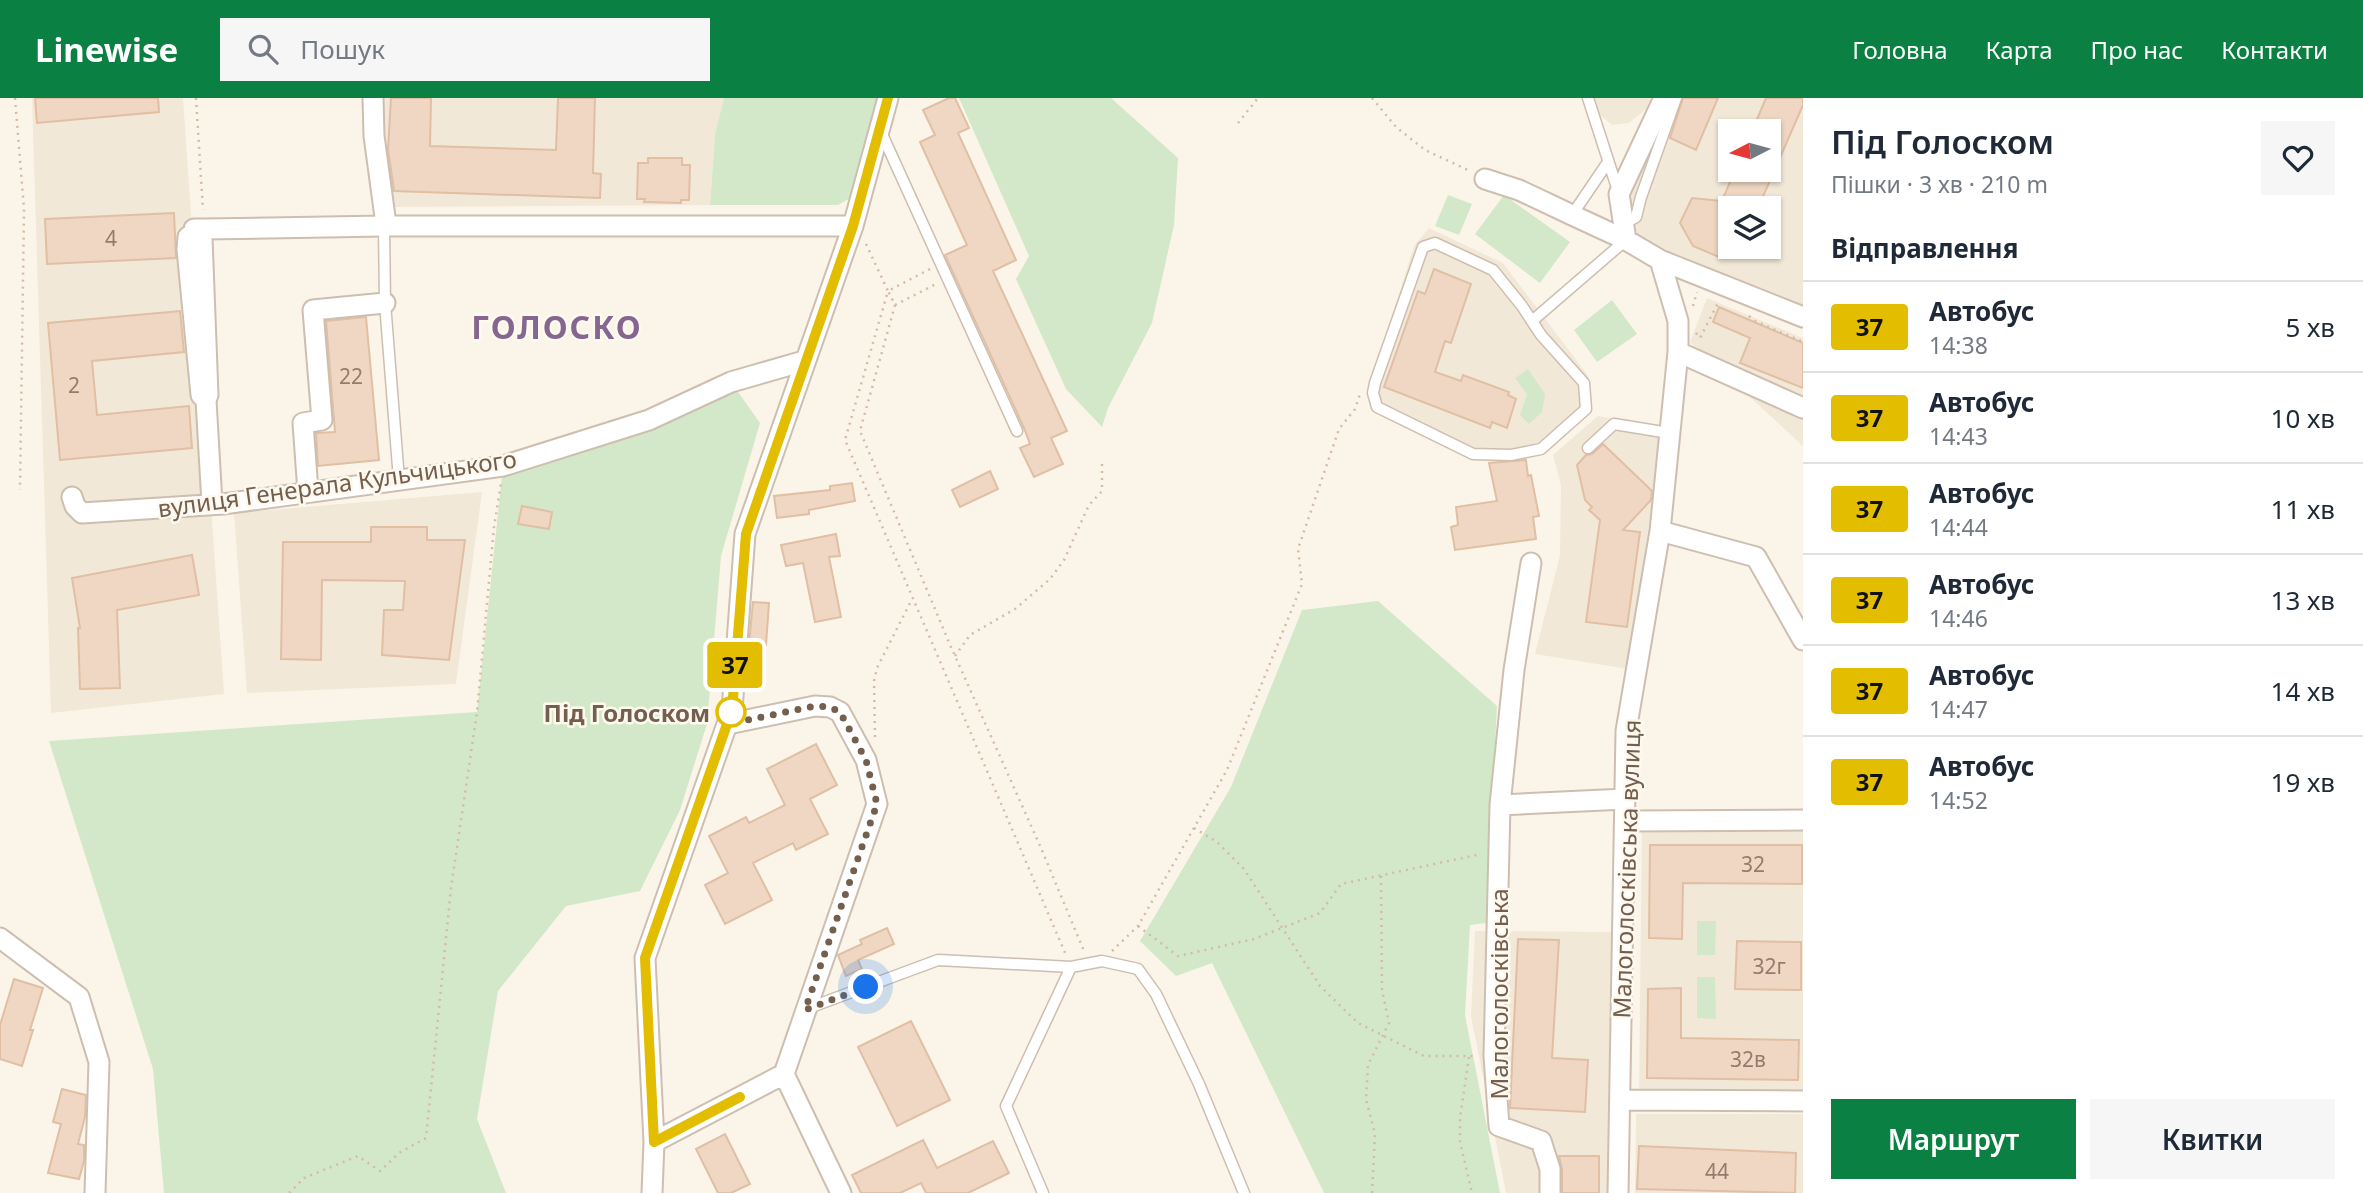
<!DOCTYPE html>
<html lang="uk">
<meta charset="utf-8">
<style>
:root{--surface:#fff;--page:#f6f6f7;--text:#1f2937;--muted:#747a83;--line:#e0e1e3;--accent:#0b8043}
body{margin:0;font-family:"Noto Sans",sans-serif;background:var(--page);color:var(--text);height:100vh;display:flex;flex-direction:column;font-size:26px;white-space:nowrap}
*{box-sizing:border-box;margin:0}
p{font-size:23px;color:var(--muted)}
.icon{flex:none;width:38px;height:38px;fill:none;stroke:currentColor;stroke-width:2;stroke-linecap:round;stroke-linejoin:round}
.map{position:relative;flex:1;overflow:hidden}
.sheet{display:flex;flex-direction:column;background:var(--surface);width:560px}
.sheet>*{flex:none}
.badge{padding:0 14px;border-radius:5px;font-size:24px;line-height:46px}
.needle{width:46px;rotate:264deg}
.tools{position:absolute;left:1718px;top:21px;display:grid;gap:14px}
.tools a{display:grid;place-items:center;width:63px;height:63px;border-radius:0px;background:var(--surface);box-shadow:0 2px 5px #0004;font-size:35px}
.you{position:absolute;width:35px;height:35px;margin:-18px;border:5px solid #fff;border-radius:50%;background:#1a73e8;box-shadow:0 0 0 10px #1a73e833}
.map>.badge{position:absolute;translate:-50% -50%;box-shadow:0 0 0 4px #fff}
h2{padding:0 28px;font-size:26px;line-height:63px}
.round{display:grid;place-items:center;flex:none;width:74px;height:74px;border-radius:0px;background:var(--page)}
.headline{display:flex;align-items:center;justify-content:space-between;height:119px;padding:0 28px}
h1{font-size:33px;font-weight:600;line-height:52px}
.button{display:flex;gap:14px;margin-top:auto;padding:14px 28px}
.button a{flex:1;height:80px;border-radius:0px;background:var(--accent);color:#fff;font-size:28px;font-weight:600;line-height:80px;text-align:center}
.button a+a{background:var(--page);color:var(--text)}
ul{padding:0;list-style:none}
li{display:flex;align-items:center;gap:21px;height:91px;padding:0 28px;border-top:2px solid var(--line)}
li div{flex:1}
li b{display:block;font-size:26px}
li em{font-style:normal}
li .badge{min-width:77px;font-weight:700;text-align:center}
header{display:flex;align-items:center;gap:42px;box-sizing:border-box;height:98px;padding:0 35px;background:var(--accent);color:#fff}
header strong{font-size:33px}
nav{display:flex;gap:38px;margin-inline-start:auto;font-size:24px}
.search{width:490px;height:63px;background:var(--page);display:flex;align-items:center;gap:18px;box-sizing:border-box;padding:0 24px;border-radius:0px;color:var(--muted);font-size:26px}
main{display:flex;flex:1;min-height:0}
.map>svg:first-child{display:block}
.residential{fill:#f2e8d8;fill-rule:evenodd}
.green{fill:#d3e8c8}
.building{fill:#efd7c3;stroke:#e0bfa4;stroke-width:2}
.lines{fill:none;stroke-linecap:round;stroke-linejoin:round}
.service-casing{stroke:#cdbeb0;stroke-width:13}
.minor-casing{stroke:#cdbeb0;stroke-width:23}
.path{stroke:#d4bba6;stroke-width:2.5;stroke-dasharray:2 5;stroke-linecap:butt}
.service{stroke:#fff;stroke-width:10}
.minor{stroke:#fff;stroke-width:19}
.line-casing{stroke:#fff;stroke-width:16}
.line{stroke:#e3bd00;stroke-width:10}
.walk{stroke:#745e4e;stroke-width:7;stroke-dasharray:0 12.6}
.stop-dot{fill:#fff;stroke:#e3bd00;stroke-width:3.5}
.labels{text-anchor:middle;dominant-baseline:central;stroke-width:5;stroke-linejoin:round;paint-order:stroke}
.number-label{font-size:21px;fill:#937c6b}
.street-label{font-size:24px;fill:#745e4e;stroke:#fef9ef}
.stop-label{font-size:24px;font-weight:bold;fill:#745e4e;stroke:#fef9ef;text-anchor:end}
.district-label{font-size:32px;font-weight:bold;letter-spacing:2px;fill:#85668f;stroke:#fef9ef}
</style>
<header>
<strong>Linewise</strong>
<div class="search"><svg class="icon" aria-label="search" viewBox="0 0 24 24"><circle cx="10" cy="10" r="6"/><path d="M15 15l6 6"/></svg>Пошук</div>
<nav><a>Головна</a><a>Карта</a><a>Про нас</a><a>Контакти</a></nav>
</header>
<main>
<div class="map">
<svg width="1803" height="1095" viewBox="0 0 1803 1095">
<rect width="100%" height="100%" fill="#fbf5e9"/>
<path class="residential" d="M32,0h151l41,596 -173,19z
M381,0h343l-9,36 -5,71 -317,2 -7,-16z
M1594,0h57l-5,11 -17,14 -17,2 -13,-11z
M1670,0h133v209l-165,-69 -12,-46zM1731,33h38v39h-38zM1731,110h38v39h-38z
M1429,130l74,35 86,114 -3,32 -45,45 -70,5 -71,-34 -26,-16 -6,-16 46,-147z
M1707,200l96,40v108l-113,-104z
M1598,318l65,11 -35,242 -93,-15 25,-99 1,-70 -8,-30z
M482,394l-26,192 -209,9 -13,-180z
M1642,722l161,1v280l-164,-1z
M1475,833l138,1 -5,261h-102l-35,-177z
M1636,1016h167v79h-168z"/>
<path class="green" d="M724,0h156l-28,99 -14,8h-128l5,-71z
M959,0h152l67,60 -4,67 -22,98 -44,85 -6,19 -36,-38 -50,-110 13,-23z
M1448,97l24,9 -13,31 -24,-9z
M1504,97l66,47 -30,41 -65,-49z
M1612,202l25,34 -40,28 -23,-32z
M1528,271l17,25 -3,18 -13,12 -9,-9 7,-21 -12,-16z
M731,284l29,41 -39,133 -14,168 -27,86 -40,81 -74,15 -68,85 -21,128 29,74h-342l-11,-124 -104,-328 428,-29 26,-246z
M1378,503l119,105 -11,217 -16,2 -5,90 35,178h-176l-112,-230 -36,13 -36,-35 91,-154 71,-177z
M1697,823h19l-1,34h-18z
M1697,879h18l1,42 -19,-1z"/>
<path class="building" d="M35,0h123l1,14 -122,11z
M391,0h40l-1,48 126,4 2,-52h37l-2,75 8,1 -1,24 -206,-7 -6,-42z
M949,0h6l14,30 -11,5 58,127 -23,11 74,160 -16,7 12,26 -29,13 -14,-29 10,-4 -6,-16 -79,-173 22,-10 -47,-103 15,-7 -12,-25z
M1683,0h35l-22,52 -26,-12z
M1766,0h37v7l-45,103h-27v48l-12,1 -26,-11 -13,-23 12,-25 30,3 13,-31h34v-39h-17z
M648,60h34v7h8l-1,35h-8v3l-37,-1 1,-3h-8l1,-36h10z
M174,115l2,45 -129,6 -2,-45z
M1434,171l37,15 -20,59 -6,-2 -10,31 26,9 2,-6 46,17 -1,3 8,4 -9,29 -15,-6 -2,6 -106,-41 34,-96 7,3z
M1719,209l84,36v45l-63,-25 10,-25 -37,-16z
M180,213l4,41 -92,9 5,54 92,-9 3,42 -132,12 -12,-137z
M366,219l13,143 -61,6 -2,-33 19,-1 -9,-111z
M1603,346l49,47 -1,9 -28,30 17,2 -13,95 -41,-5 14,-102 -11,-10 3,-3 -7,-7 -8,-35 9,-10 6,-1z
M1526,362l2,16 3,-1 8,41 -6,1 3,22 -81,11 -4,-23 7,-2 -2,-18 41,-6 -8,-38z
M990,373l8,18 -38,18 -8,-17z
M852,385l3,18 -46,9v4l-32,4 -3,-22 56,-6v-4z
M522,408l30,6 -3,17 -31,-5z
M371,429h56v13h38l-16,120 -67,-5 2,-45h19l2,-29 -83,-1 -1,80 -40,-1 2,-117h88z
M836,436l4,22 -11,1 12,60 -26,5 -12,-59 -17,3 -5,-21z
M192,457l7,40 -82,15 3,78 -40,1 -2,-61h2l-8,-50z
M753,504l16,1 -3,42 -17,-1z
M816,646l21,41 -27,14 18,35 -32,16 -3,-7 -40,20 19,37 -47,24 -20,-39 23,-12 -19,-37 37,-19 3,6 36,-18 -18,-36z
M1650,747h152v39l-119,-1 -1,56 -33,-1z
M887,830l7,16 -36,16 4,9 -16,7 -8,-21 24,-11 -2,-4z
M1518,841l41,1 -7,118 36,2 -3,52 -75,-4z
M1737,843l64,1v48l-66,-1z
M14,881l29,9 -13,42h3l-11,36 -22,-7v-34z
M1681,890v50l118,2 -1,40 -151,-2 1,-89z
M911,923l39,79 -53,26 -39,-79z
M62,991l24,6 -1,22 -7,27 6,1v16l-5,18 -31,-6 13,-49 -8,-2z
M725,1036l25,50 -19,9h-13l-22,-44z
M923,1042l14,28 56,-27 16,32 -41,20h-42l-5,-10 -21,10h-39l-9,-18z
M1639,1048l157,7 -1,40 -158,-4z
M1559,1058h40v37h-37v-24z"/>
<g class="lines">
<g class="service-casing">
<path id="service" d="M1588,0l31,96
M881,34l136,299
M1572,117l36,-53
M1623,126l13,-7 5,-20 35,-99
M384,128l1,77 14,177
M1435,145l58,27 29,36 19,29 43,48 2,26 -45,40 -30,6 -38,-1 -96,-47 -4,-14 2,-10 48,-136z
M1532,223l94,-81
M1588,350l26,-24 55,9
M806,911l132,-49 133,7 31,-6 36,8 18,25 43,90 45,109
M1043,1095l-37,-87 65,-139"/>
</g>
<g class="minor-casing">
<path id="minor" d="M373,0l1,38 11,81 -1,9
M1485,81l34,11 53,25 54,25 34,20 143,57
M194,134v-3h10l180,-3h469
M1626,142l-7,-46 45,-96
M1678,254l125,56
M206,302l-5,-5 -14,-146 1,-12 6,-5 6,2 2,4 6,157 -2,5 6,104
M308,394l-5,-69 19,-3 -9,-110 72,-7
M72,399l3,9 7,7 141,-9 280,-38 146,-46 82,-38 73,-21
M1660,433l96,26 47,83
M1500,707l14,-135 17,-107
M1625,723l178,-1
M0,840l79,59 20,65 -4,131
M784,976l57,119
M1620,1002l183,1
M654,1044l130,-68 93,-270 -11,-44 -26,-48 -10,-5 -15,-1 -87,18
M652,1095l2,-51 -9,-184 87,-248 13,-176 108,-308 35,-128
M1550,1095v-24l-9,-28 -42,-15 -5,-70 6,-251 125,-6
M1618,1095l8,-462 34,-200 18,-179v-31l-18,-61"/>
</g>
<path class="path" d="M15,0l9,111 -4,281
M196,0l7,112
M1372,0l24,29 29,23 45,21
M1238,25l20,-25
M866,146l22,47 -43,149 221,515
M930,171l-42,22 7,14 -35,126 91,216 90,201 43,103
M895,207l43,-22
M1693,208l4,-14
M1749,218l6,5 48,21
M1696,235l4,5 18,-35
M955,558l15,-21 45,-26 35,-30 14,-19 25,-55 13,-14v-31
M875,639l-1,-56 3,-13 35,-69
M1194,730l23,14 27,27 76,117 38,37 66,33h53
M1138,828l40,30 76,-17 66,-26 21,-29 140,-30
M1112,853l26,-25 89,-156 75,-186 -4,-35 41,-120 16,-20 5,-15
M1469,959l-9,61v24l12,51
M289,1095l15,-15 54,-22 22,15 19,-18 27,-15 25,-250 26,-176 17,-185 7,-44
M1372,1095l3,-59 -9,-35 2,-34 21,-42 -7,-33 -1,-114"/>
<use href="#service" class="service"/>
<use href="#minor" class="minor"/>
</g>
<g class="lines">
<g class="line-casing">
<path id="line" d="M740,999l-86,45 -9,-184 87,-248 14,-176 107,-308 35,-128"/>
</g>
<use href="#line" class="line"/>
<path class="walk" d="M731,614l1,-2 -4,14 87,-18 15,1 10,5 26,48 11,44 -72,206 61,-23"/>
</g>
<circle class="stop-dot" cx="731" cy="614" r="14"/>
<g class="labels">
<g class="number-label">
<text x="111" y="140">4</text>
<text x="351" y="278">22</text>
<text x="74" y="287">2</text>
<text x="1753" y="766">32</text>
<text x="1769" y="868">32г</text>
<text x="1748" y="961">32в</text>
<text x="1717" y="1073">44</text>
</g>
<g class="street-label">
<text transform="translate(337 385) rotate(-8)">вулиця Генерала Кульчицького</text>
<text transform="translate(1626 771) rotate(-88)">Малоголосківська вулиця</text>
<text transform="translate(1498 896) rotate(-90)">Малоголосківська</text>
</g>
<g class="stop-label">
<text x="710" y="614">Під Голоском</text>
</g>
<g class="district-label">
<text x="557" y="228">ГОЛОСКО</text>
</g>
</g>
</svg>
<div class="tools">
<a><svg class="needle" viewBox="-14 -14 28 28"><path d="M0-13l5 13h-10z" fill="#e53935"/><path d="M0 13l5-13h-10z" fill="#747a83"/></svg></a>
<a><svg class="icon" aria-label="layers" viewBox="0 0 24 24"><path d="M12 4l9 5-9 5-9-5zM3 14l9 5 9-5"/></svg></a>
</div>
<div class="you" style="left:866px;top:889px"></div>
<b class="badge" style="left:735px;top:567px;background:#e3bd00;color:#111">37</b>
</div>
<section class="sheet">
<div class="headline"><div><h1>Під Голоском</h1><p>Пішки · 3 хв · 210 m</p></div><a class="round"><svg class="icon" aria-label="heart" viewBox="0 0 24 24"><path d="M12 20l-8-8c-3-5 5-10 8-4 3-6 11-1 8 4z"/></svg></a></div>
<h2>Відправлення</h2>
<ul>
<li><span class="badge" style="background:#e3bd00;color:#111">37</span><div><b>Автобус</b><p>14:38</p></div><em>5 хв</em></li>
<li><span class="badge" style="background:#e3bd00;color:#111">37</span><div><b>Автобус</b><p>14:43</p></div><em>10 хв</em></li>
<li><span class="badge" style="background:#e3bd00;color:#111">37</span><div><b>Автобус</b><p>14:44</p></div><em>11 хв</em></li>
<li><span class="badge" style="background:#e3bd00;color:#111">37</span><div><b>Автобус</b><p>14:46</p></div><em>13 хв</em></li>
<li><span class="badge" style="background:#e3bd00;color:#111">37</span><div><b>Автобус</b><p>14:47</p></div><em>14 хв</em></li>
<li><span class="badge" style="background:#e3bd00;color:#111">37</span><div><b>Автобус</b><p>14:52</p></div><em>19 хв</em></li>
</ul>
<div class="button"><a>Маршрут</a><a>Квитки</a></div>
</section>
</main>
